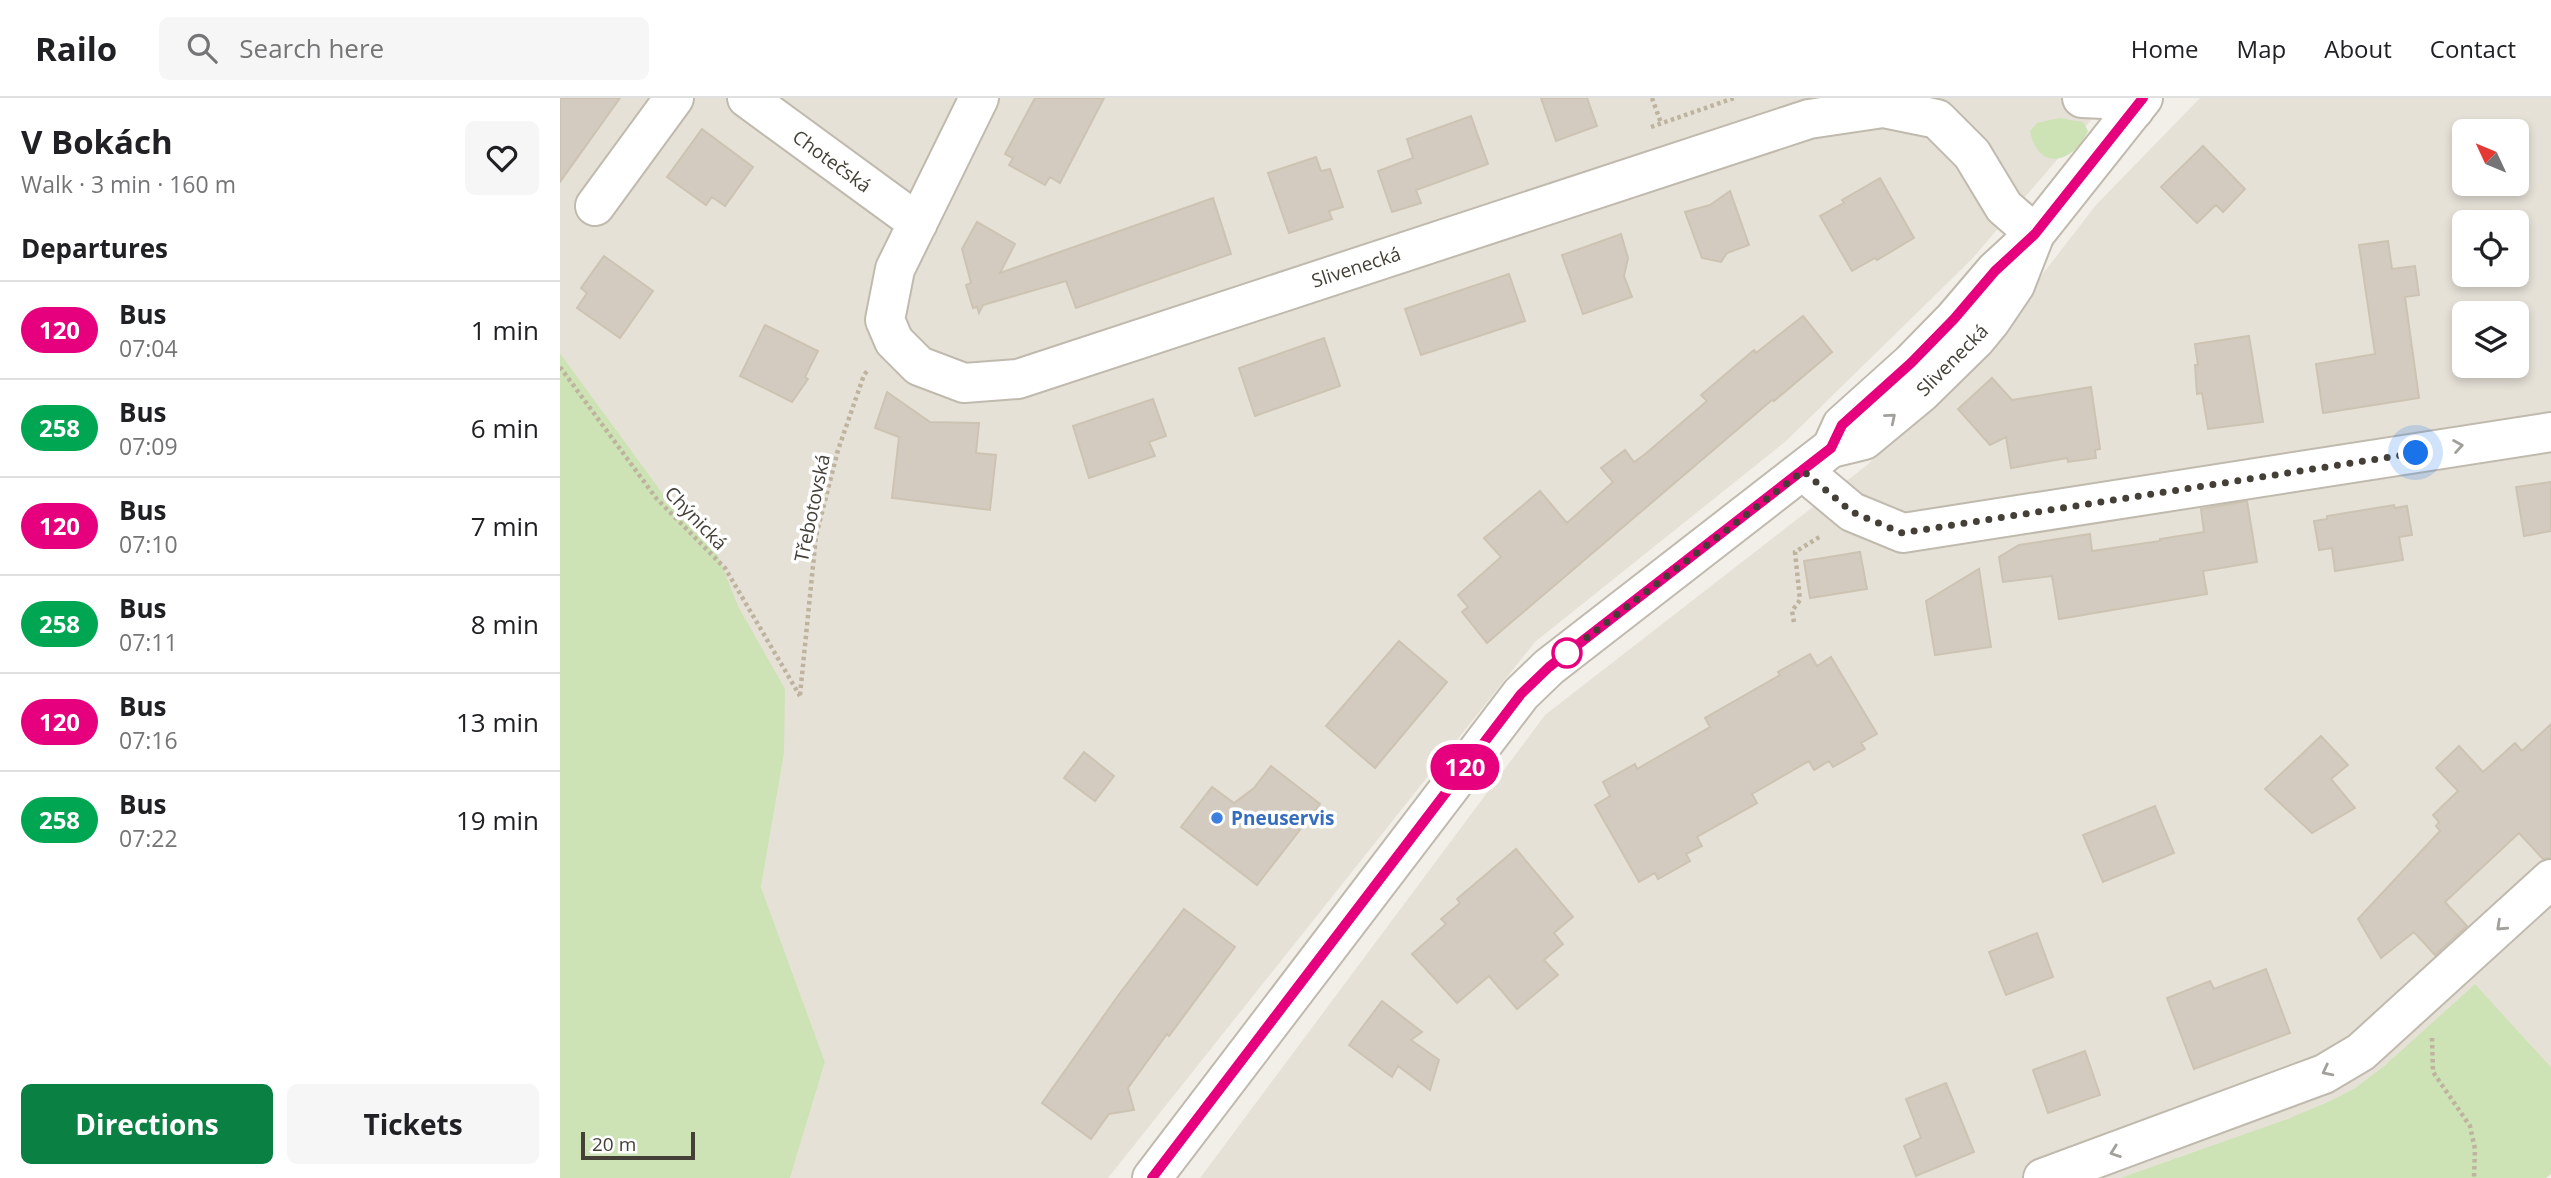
<!DOCTYPE html>
<meta charset="utf-8">
<style>
:root{--surface:#fff;--page:#f6f6f6;--text:#202124;--muted:#757577;--line:#e0e0e0;--accent:#0b8043}
body{margin:0;font-family:"Open Sans",sans-serif;background:var(--page);color:var(--text);height:100vh;display:flex;flex-direction:column;font-size:26px;white-space:nowrap}
*{box-sizing:border-box;margin:0}
p{font-size:23px;color:var(--muted)}
.icon{flex:none;width:38px;height:38px;fill:none;stroke:currentColor;stroke-width:2;stroke-linecap:round;stroke-linejoin:round}
.map{position:relative;flex:1;overflow:hidden}
.drawer{display:flex;flex-direction:column;background:var(--surface);width:560px}
.drawer>*{flex:none}
.badge{padding:0 14px;border-radius:23px;font-size:24px;line-height:46px}
.needle{width:46px;rotate:314deg}
.buttons{position:absolute;left:1892px;top:21px;display:grid;gap:14px}
.buttons a{display:grid;place-items:center;width:77px;height:77px;border-radius:10px;background:var(--surface);box-shadow:0 4px 10px #0003;font-size:35px}
.scale{position:absolute;left:21px;bottom:18px;width:114px;box-sizing:border-box;padding-left:7px;border:4px solid #454037;border-top:0;font-size:19px;line-height:24px;white-space:nowrap;color:#454037;-webkit-text-stroke:5px #fff;paint-order:stroke}
.you{position:absolute;width:35px;height:35px;margin:-18px;border:5px solid #fff;border-radius:50%;background:#1a73e8;box-shadow:0 0 0 10px #1a73e833}
.map>.badge{position:absolute;translate:-50% -50%;box-shadow:0 0 0 4px #fff}
h2{padding:0 21px;font-size:26px;line-height:63px}
.round{display:grid;place-items:center;flex:none;width:74px;height:74px;border-radius:10px;background:var(--page)}
.summary{display:flex;align-items:center;justify-content:space-between;height:119px;padding:0 21px}
h1{font-size:33px;font-weight:700;line-height:52px}
.primary-button{display:flex;gap:14px;margin-top:auto;padding:14px 21px}
.primary-button a{flex:1;height:80px;border-radius:10px;background:var(--accent);color:#fff;font-size:28px;font-weight:700;line-height:80px;text-align:center}
.primary-button a+a{background:var(--page);color:var(--text)}
ul{padding:0;list-style:none}
li{display:flex;align-items:center;gap:21px;height:98px;padding:0 21px;border-top:2px solid var(--line)}
li div{flex:1}
li b{display:block;font-size:26px}
li em{font-style:normal}
li .badge{min-width:77px;font-weight:700;text-align:center}
header{display:flex;align-items:center;gap:42px;box-sizing:border-box;height:98px;padding:0 35px;background:var(--surface);border-bottom:2px solid var(--line)}
header strong{font-size:33px}
nav{display:flex;gap:38px;margin-inline-start:auto;font-size:24px}
.search{width:490px;height:63px;background:var(--page);display:flex;align-items:center;gap:18px;box-sizing:border-box;padding:0 24px;border-radius:10px;color:var(--muted);font-size:26px}
main{display:flex;flex:1;min-height:0}
.map>svg:first-child{display:block}
.residential{fill:#e6e1d7;fill-rule:evenodd}
.green{fill:#cde2b5}
.building{fill:#d3cbbf;stroke:#cdc3b2;stroke-width:2}
.lines{fill:none;stroke-linecap:round;stroke-linejoin:round}
.minor-casing{stroke:#c0baae;stroke-width:42}
.tertiary-casing{stroke:#c0baae;stroke-width:42}
.path{stroke:#bdb39e;stroke-width:4.5;stroke-dasharray:3.5 3.5;stroke-linecap:butt}
.minor{stroke:#fff;stroke-width:38}
.tertiary{stroke:#fff;stroke-width:38}
.oneway{stroke:#a2a09b}
.line-casing{stroke:#fff;stroke-width:16}
.line{stroke:#e6007e;stroke-width:10}
.walk{stroke:#454037;stroke-width:7;stroke-dasharray:0 12.6}
.stop-dot{fill:#fff;stroke:#e6007e;stroke-width:3.5}
.shop-dot{fill:#3f7fe0;stroke:#fff;stroke-width:2.5}
.labels{text-anchor:middle;dominant-baseline:central;stroke-width:7;stroke-linejoin:round;paint-order:stroke}
.street-label{font-size:19px;fill:#454037;stroke:#fff}
.shop-label{font-size:19px;font-weight:bold;fill:#366cbe;stroke:#fff;text-anchor:start}
</style>
<header>
<strong>Railo</strong>
<div class="search"><svg class="icon" aria-label="search" viewBox="0 0 24 24"><circle cx="10" cy="10" r="6"/><path d="M15 15l6 6"/></svg>Search here</div>
<nav><a>Home</a><a>Map</a><a>About</a><a>Contact</a></nav>
</header>
<main>
<section class="drawer">
<div class="summary"><div><h1>V Bokách</h1><p>Walk · 3 min · 160 m</p></div><a class="round"><svg class="icon" aria-label="heart" viewBox="0 0 24 24"><path d="M12 20l-8-8c-3-5 5-10 8-4 3-6 11-1 8 4z"/></svg></a></div>
<h2>Departures</h2>
<ul>
<li><span class="badge" style="background:#e6007e;color:#fff">120</span><div><b>Bus</b><p>07:04</p></div><em>1 min</em></li>
<li><span class="badge" style="background:#00a651;color:#fff">258</span><div><b>Bus</b><p>07:09</p></div><em>6 min</em></li>
<li><span class="badge" style="background:#e6007e;color:#fff">120</span><div><b>Bus</b><p>07:10</p></div><em>7 min</em></li>
<li><span class="badge" style="background:#00a651;color:#fff">258</span><div><b>Bus</b><p>07:11</p></div><em>8 min</em></li>
<li><span class="badge" style="background:#e6007e;color:#fff">120</span><div><b>Bus</b><p>07:16</p></div><em>13 min</em></li>
<li><span class="badge" style="background:#00a651;color:#fff">258</span><div><b>Bus</b><p>07:22</p></div><em>19 min</em></li>
</ul>
<div class="primary-button"><a>Directions</a><a>Tickets</a></div>
</section>
<div class="map">
<svg width="1991" height="1080" viewBox="0 0 1991 1080">
<rect width="100%" height="100%" fill="#f2efe8"/>
<path class="residential" d="M0,0h1550l-139,162 -186,182 -250,200 -427,536h-318l35,-116 -64,-175 23,-133 -45,-146 -28,-70 -45,-40 -106,-145z
M1640,0h351v969l-76,-83 -91,82 -29,22 -25,13 -43,18 -167,59h-920l345,-463 322,-250 116,-114 113,-146zM1904,33h52v53h-52zM1904,124h52v53h-52zM1904,215h52v53h-52z"/>
<path class="green" d="M1499,20l24,4 5,9c-15,33 -50,41 -58,0l7,-8z
M0,255l106,145 45,40 28,70 46,81 -1,65 -23,133 64,175 -35,116h-230z
M1915,886l76,83v107l-5,4h-426l167,-59 43,-18 25,-13 29,-22z"/>
<path class="building" d="M0,0h60l-60,84z
M475,0h69l-44,85 -10,-6 -5,8 -36,-20 4,-7 -8,-4z
M981,0h46l10,28 -41,15z
M911,18l17,48 -72,26 5,13 -29,9 -14,-41 35,-13 -6,-19z
M142,31l51,38 -28,39 -13,-9 -6,8 -39,-28z
M1643,48l42,43 -22,23 -7,-7 -19,18 -36,-36z
M756,59l5,14 9,-2 13,38 -14,4 3,8 -43,14 -21,-60z
M1320,80l34,60 -37,22 -2,-2 -23,13 -32,-55 24,-13 -2,-3z
M1170,93l19,54 -22,8 -6,9 -19,-4 -17,-46 25,-7z
M653,100l18,56 -155,54 -10,-27 -83,24 -4,8 -2,-6 -4,1 -7,-23 5,-2 -9,-34 15,-27 38,22 -15,29z
M1061,136l7,24 -4,18 8,21 -49,17 -21,-59z
M1828,143l4,28 23,-3 4,29 -14,2 14,101 -96,15 -7,-49 59,-10 -16,-109z
M44,158l49,35 -33,47 -43,-30 10,-15 -6,-5z
M949,176l16,47 -104,34 -16,-46z
M1243,218l29,36 -58,49 -2,-1 -285,243 -25,-31 6,-5 -10,-12 43,-38 -17,-19 56,-47 27,32 46,-41 -12,-14 24,-18 9,12 10,-7 63,-54 -6,-6 53,-45 2,3z
M205,227l53,26 -13,26 3,2 -16,23 -52,-26z
M1689,238l14,86 -55,7 -6,-36 -5,1 -2,-29h3l-3,-21z
M764,240l16,48 -85,30 -16,-48z
M1432,280l20,22 79,-13 9,62 -5,1 1,8 -28,4 -1,-4 -56,10 -5,-31 -16,8 -32,-36z
M327,294l43,30 49,1 -3,30 20,2 -6,55 -98,-12 7,-61 -24,-9z
M593,301l13,37 -17,6 6,14 -66,22 -16,-52z
M1991,384v49l-27,5 -8,-49z
M1687,403l10,61 -54,9 4,23 -148,25 -7,-43 -49,6 -4,-25 20,-12 71,-11 2,17 68,-10v-2l44,-7 -3,-23z
M1834,407l1,3 12,-2 5,29 -13,2 4,23 -68,11 -3,-23 -13,2 -5,-29 13,-2v-3z
M1300,454l7,37 -57,9 -6,-37z
M1419,471l12,78 -56,8 -9,-54z
M839,543l48,41 -72,86 -49,-42z
M1250,556l7,12 14,-9 46,77 -16,9 4,6 -32,18 -4,-6 -15,9 -5,-9 -57,33 5,9 -60,34 5,9 -16,8 4,7 -32,18 -3,-6 -16,9 -44,-77 15,-9 -7,-14 32,-18 2,5 73,-42 -5,-9 75,-43 -2,-3z
M1991,626v134l-8,1 -24,-26 -74,69 22,24 -32,29 -21,-23 -33,26 -23,-39 82,-88 -4,-5 3,-4 -6,-7 25,-24 -22,-23 23,-22 24,26 32,-29 7,8z
M1761,638l27,29 -17,14 24,29 -43,25 -47,-44z
M524,654l30,24 -19,25 -31,-23z
M711,668l49,38 -63,81 -76,-58 31,-40 22,16 20,-15z
M1595,708l19,47 -71,29 -20,-47z
M956,751l57,68 -19,16 9,11 -19,16 14,15 -41,34 -28,-33 -32,27 -45,-49 34,-30 -5,-5 19,-16 -3,-4z
M624,811l51,38 -66,89 -2,-2 -39,54 6,22 -25,4 -18,25 -49,-36 78,-110z
M1477,835l16,44 -47,18 -17,-43z
M1706,871l24,64 -96,36 -27,-71 43,-17 4,8z
M822,903l40,31 -11,8 28,20 -9,30 -32,-24 -6,11 -43,-32z
M1525,953l15,44 -52,18 -15,-43z
M1386,985l28,69 -58,24 -12,-30 17,-8 -15,-39z"/>
<g class="lines">
<g class="minor-casing">
<path id="minor" d="M187,0l171,125
M419,0l-84,171 -10,51 9,21 25,25 45,17 54,-4 791,-260 74,-11 54,11 35,35 32,53 31,27
M1522,0l22,1 30,11
M35,108l79,-108
M1243,373l49,41 51,21 648,-101
M1483,1080l281,-104 37,-22 190,-173"/>
</g>
<g class="tertiary-casing">
<path id="tertiary" d="M1272,349l10,-22 69,-62 43,-44 41,-48 40,-37 108,-136
M592,1080l369,-484 28,-27 282,-219 33,-8 58,-48 54,-53 14,-17 25,-37 20,-51"/>
</g>
<path class="path" d="M1092,0l9,25
M1091,29l83,-29
M0,269l96,131 69,70 75,128
M1234,524l-2,-11 8,-11 -5,-48 26,-16
M240,597l16,-159 22,-86 26,-75 4,-5
M1872,940l1,34 37,54 5,23 -1,29"/>
<use href="#minor" class="minor"/>
<use href="#tertiary" class="tertiary"/>
</g>
<defs><path id="oneway-chevron" d="M-2-3.5L2.5 0L-2 3.5" fill="none" stroke-width="1.6" stroke-linecap="round" stroke-linejoin="round" transform="scale(1.75)"/></defs>
<g class="oneway">
<use href="#oneway-chevron" transform="translate(1331 320) rotate(-40)"/>
<use href="#oneway-chevron" transform="translate(1898 348) rotate(-9)"/>
<use href="#oneway-chevron" transform="translate(1941 828) rotate(137)"/>
<use href="#oneway-chevron" transform="translate(1767 973) rotate(153)"/>
<use href="#oneway-chevron" transform="translate(1555 1054) rotate(160)"/>
</g>
<g class="lines">
<g class="line-casing">
<path id="line" d="M592,1080l369,-484 28,-27 282,-219 11,-23 69,-62 43,-44 41,-48 40,-37 108,-136"/>
</g>
<use href="#line" class="line"/>
<path class="walk" d="M1007,555l236,-182 49,41 50,21 514,-80"/>
</g>
<circle class="stop-dot" cx="1007" cy="555" r="14"/>
<circle class="shop-dot" cx="657" cy="720" r="7"/>
<g class="labels">
<g class="street-label">
<text transform="translate(272 63) rotate(36)">Chotečská</text>
<text transform="translate(796 169) rotate(-18)">Slivenecká</text>
<text transform="translate(1392 262) rotate(-45)">Slivenecká</text>
<text transform="translate(252 410) rotate(-78)">Třebotovská</text>
<text transform="translate(136 420) rotate(46)">Chýnická</text>
</g>
<g class="shop-label">
<text x="671" y="720">Pneuservis</text>
</g>
</g>
</svg>
<div class="buttons">
<a><svg class="needle" viewBox="-14 -14 28 28"><path d="M0-13l5 13h-10z" fill="#e53935"/><path d="M0 13l5-13h-10z" fill="#757577"/></svg></a>
<a><svg class="icon" aria-label="locate" viewBox="0 0 24 24"><circle cx="12" cy="12" r="6"/><path d="M12 2v4M12 18v4M2 12h4M18 12h4"/></svg></a>
<a><svg class="icon" aria-label="layers" viewBox="0 0 24 24"><path d="M12 4l9 5-9 5-9-5zM3 14l9 5 9-5"/></svg></a>
</div>
<div class="scale">20 m</div>
<div class="you" style="left:1856px;top:355px"></div>
<b class="badge" style="left:905px;top:669px;background:#e6007e;color:#fff">120</b>
</div>
</main>
